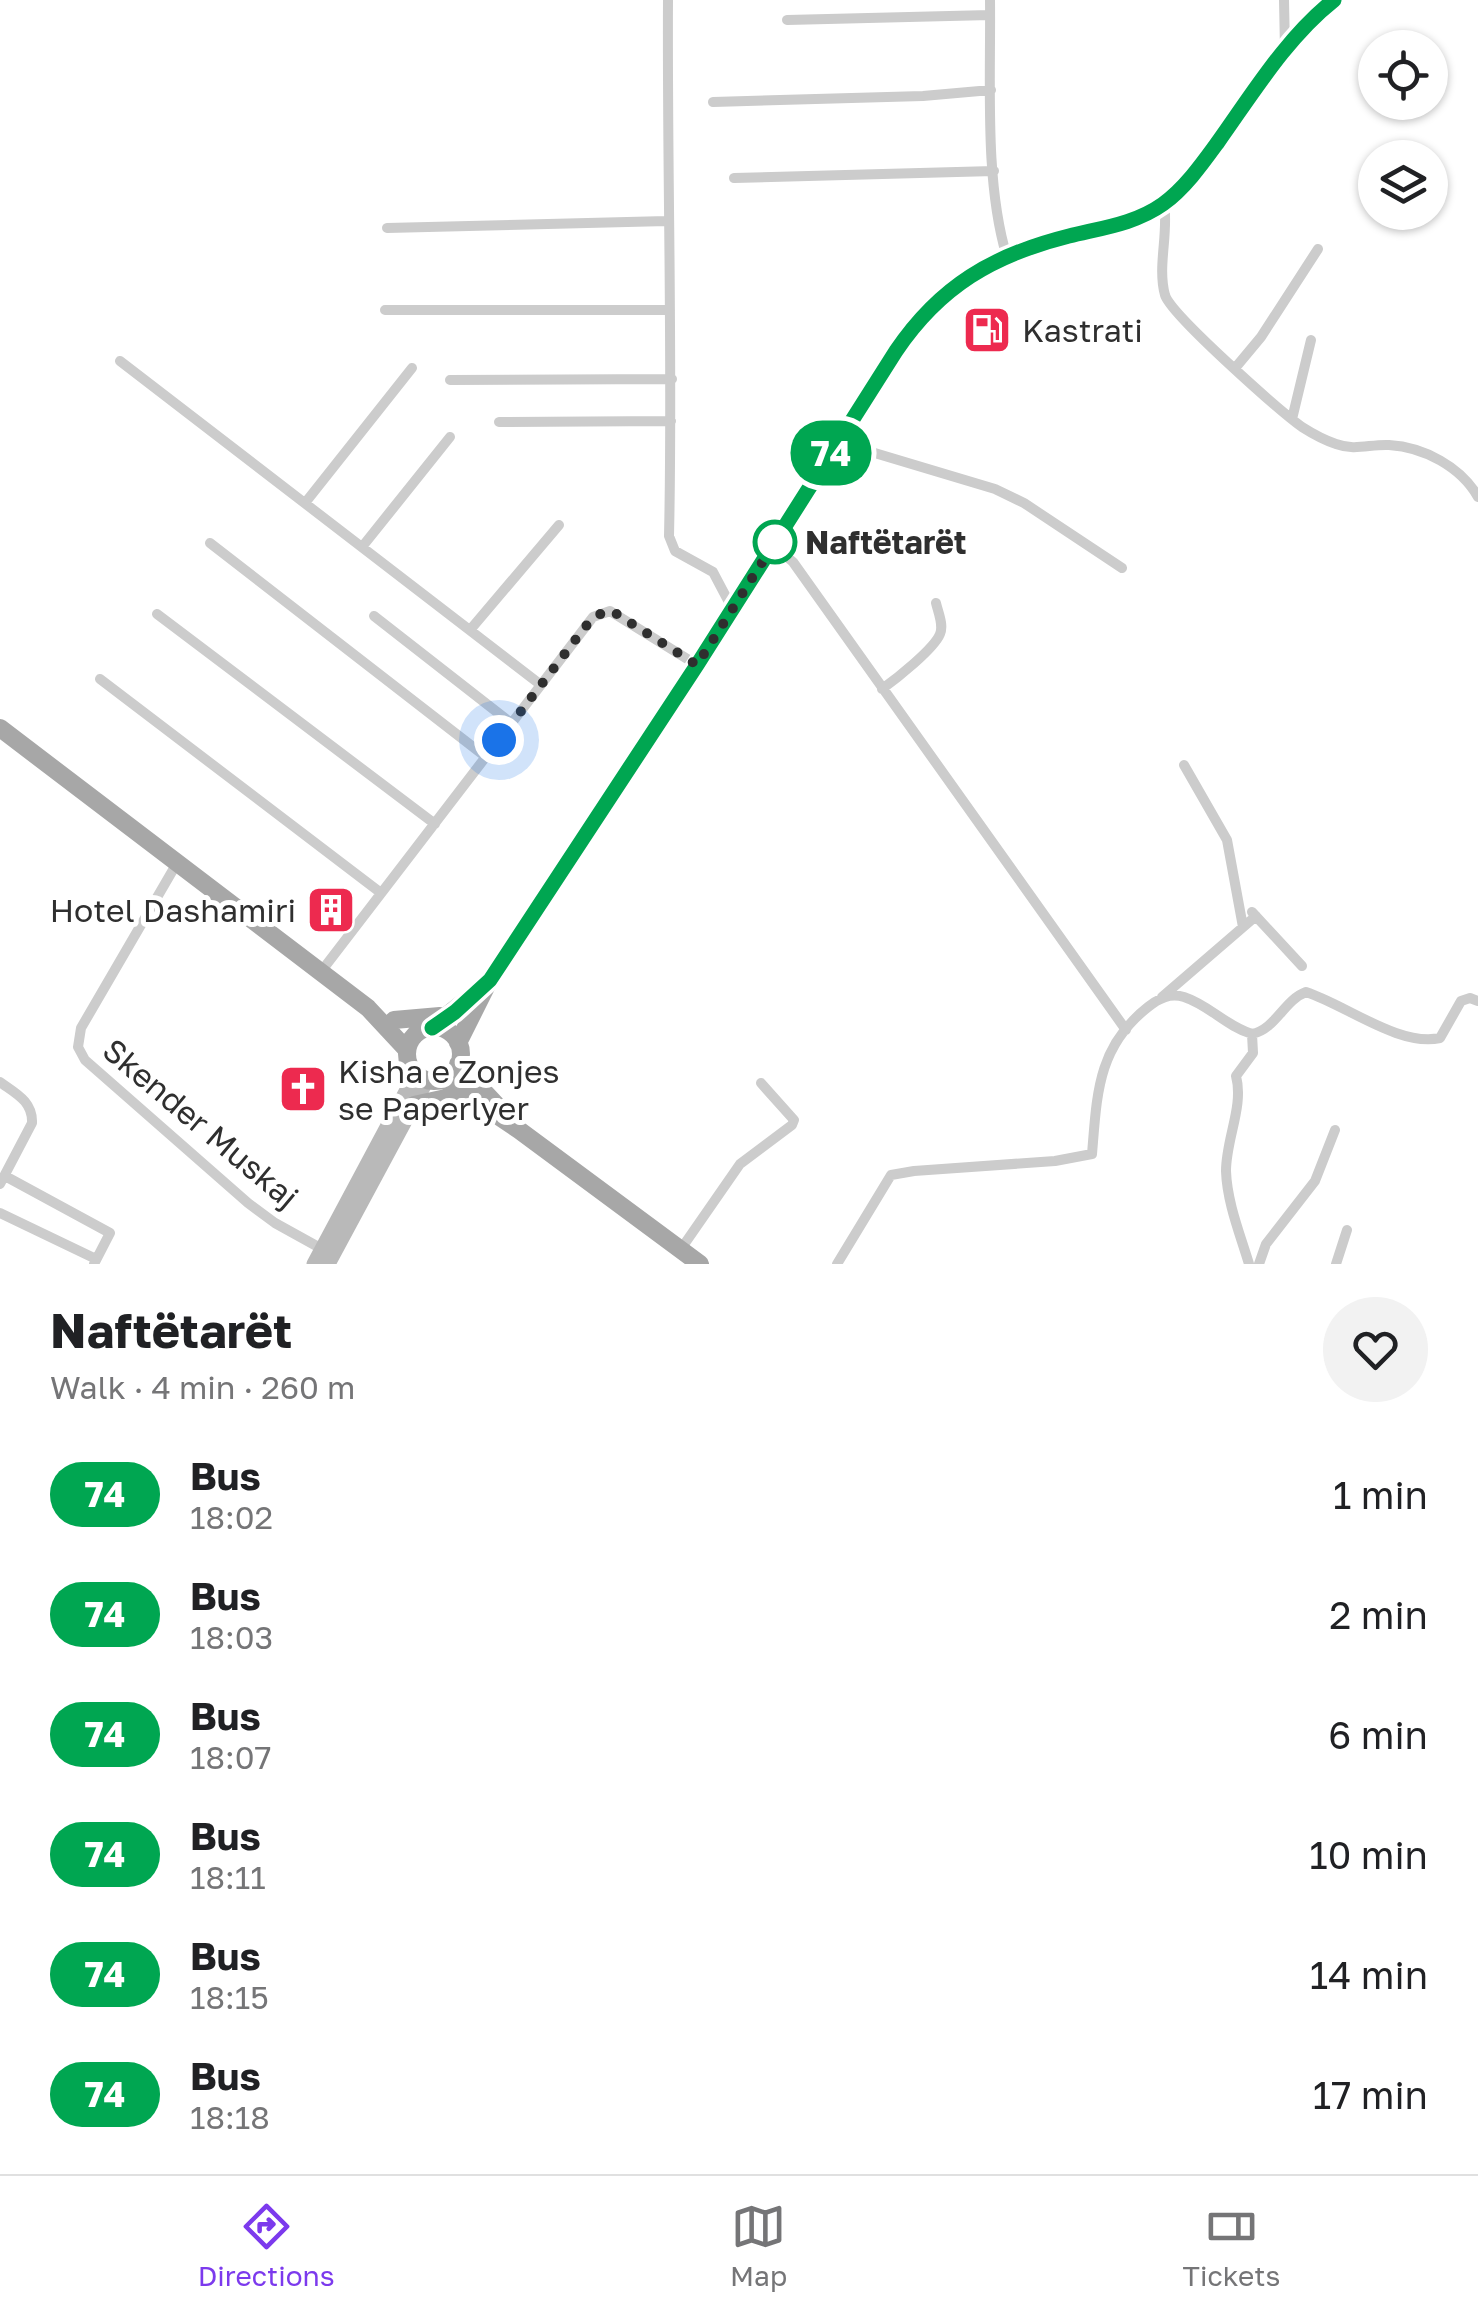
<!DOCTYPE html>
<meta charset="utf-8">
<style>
:root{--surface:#fff;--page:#f2f2f2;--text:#202124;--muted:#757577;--line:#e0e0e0;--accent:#7c3aed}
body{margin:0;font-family:"Golos Text",sans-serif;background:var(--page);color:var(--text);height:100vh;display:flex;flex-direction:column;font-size:38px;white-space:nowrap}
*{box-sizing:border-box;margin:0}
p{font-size:32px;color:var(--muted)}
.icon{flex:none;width:55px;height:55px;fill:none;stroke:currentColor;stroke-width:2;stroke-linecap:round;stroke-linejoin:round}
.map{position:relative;height:1264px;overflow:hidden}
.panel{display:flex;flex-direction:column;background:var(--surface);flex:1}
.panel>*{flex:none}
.badge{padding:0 20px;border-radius:32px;font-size:35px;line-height:65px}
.fabs{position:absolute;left:1358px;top:30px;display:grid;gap:20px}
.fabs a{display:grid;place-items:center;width:90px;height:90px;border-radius:50%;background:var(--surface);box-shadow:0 2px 8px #0004;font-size:50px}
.you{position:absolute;width:50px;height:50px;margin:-25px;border:8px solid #fff;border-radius:50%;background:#1a73e8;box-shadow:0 0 0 15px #1a73e833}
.map>.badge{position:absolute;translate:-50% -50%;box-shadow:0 0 0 5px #fff}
.round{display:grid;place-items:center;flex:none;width:105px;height:105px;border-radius:52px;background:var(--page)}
.overview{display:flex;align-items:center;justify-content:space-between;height:170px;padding:0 50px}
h1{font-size:48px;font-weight:700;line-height:75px}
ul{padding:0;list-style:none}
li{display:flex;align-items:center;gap:30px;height:120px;padding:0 50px}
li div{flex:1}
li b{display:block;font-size:38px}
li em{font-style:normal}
li .badge{min-width:110px;font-weight:700;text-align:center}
.tabs{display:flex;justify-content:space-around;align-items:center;height:140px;border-top:2px solid var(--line);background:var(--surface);font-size:28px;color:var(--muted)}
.tabs a{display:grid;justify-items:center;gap:5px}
.tabs .active{color:var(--accent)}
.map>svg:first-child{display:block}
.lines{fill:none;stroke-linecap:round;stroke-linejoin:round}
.street{stroke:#ccc;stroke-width:10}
.secondary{stroke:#b9b9b9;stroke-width:15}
.primary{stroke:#a7a7a7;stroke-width:18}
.line-casing{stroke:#fff;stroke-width:22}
.line{stroke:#00a651;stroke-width:15}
.walk{stroke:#2f2f2f;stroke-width:10;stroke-dasharray:0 18}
.stop-dot{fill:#fff;stroke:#00a651;stroke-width:5}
.labels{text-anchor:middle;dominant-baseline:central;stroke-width:10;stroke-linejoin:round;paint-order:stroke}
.poi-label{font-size:32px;fill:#2f2f2f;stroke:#fff;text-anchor:start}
.stop-label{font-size:32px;font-weight:bold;fill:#2f2f2f;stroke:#fff;text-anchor:start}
.street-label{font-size:32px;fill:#2f2f2f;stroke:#fff}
</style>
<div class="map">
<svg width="1478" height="1264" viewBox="0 0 1478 1264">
<rect width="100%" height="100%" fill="#fff"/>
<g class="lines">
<path class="street" d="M668,0c-1,179 5,357 1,536l6,15 38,21 19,36
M990,0c1,79 -6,182 17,257
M1284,0l1,50
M787,20l203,-5
M713,102l210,-6 68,-6
M734,178l260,-7
M1164,203c5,30 -7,63 1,92 6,20 115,116 137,132 11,7 22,13 34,17 19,7 34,0 53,1 35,2 72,22 89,52
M387,228l280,-7
M385,310h285
M120,361l421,324
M1236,367l25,-30 57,-88
M450,380l222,-1
M1292,419l19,-79
M499,422l172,-1
M838,442l157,47 29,14 98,65
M305,503l107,-135
M210,543l276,214
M773,545l20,17 333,468
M362,547l88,-110
M157,614l278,210
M374,616l137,107
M470,630l89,-105
M100,679l281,214
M882,689c14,-10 52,-40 58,-55 4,-9 -2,-22 -4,-31
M1184,765l43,75 16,87
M177,863l-96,165 -3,19 7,13 163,143 27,20 47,26
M1252,912l50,54
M320,973l273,-356 17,-6 87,54
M1162,997l94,-81
M0,1082c15,11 33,19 32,41l-32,61
M5,1176l105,57 -16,31
M0,1213l96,46
M681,1249l59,-85 52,-39 2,-5 -33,-37
M837,1264l54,-89 23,-4 141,-10 37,-7c5,-59 5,-107 56,-147 11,-9 22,-14 36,-10 25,8 42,29 68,37 24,-5 32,-34 54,-42 40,13 93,55 134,46l21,-37 9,-3 8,3
M1249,1264c-9,-30 -22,-62 -23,-93 0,-32 18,-65 10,-95l17,-23 -1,-19
M1259,1264l7,-20 49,-63 20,-51
M1336,1264l11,-34"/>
<path class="secondary" d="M314,1264l102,-191
M328,1264l99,-184"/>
<path class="primary" d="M0,728l368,280 39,42
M394,1020l46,-4
M407 1054a27 27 0 1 1 54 0a27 27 0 1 1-54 0Z
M431,1028l48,-38
M458,1043l32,-64 207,-314 198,-314c46,-64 97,-96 174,-115 29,-7 61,-11 87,-27 26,-16 44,-43 62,-67 36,-49 68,-104 116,-142
M458,1064l44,47
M443,1079l76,51 181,134
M414,1105l50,-11"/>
</g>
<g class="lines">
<g class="line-casing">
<path id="line" d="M432,1028l23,-16 35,-32 207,-315 199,-314c44,-65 97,-96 173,-115 32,-8 66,-12 94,-32 22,-16 39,-40 55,-62 35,-49 69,-105 116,-142"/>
</g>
<use href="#line" class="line"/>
<path class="walk" d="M499,740l87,-114 18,-15 11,2 82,52 78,-123"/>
</g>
<defs>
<g id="fuel-square" transform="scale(2.5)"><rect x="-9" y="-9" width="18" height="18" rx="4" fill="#ed2a4f" stroke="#fff"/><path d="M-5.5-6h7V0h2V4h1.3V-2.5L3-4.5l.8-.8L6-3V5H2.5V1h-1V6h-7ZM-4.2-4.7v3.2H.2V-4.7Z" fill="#fff"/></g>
<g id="building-square" transform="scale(2.5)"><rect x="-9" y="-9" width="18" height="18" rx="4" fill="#ed2a4f" stroke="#fff"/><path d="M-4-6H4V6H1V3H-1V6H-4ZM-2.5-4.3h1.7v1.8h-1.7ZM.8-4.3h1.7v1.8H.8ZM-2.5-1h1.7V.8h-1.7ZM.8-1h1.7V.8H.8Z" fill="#fff"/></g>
<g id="church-square" transform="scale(2.5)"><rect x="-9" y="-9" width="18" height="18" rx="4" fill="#ed2a4f" stroke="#fff"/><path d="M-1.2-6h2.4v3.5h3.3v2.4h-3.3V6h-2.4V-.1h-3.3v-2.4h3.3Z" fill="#fff"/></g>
</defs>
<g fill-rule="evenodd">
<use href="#fuel-square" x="987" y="330"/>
<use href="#building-square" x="331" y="910"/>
<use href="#church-square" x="303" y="1089"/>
</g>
<circle class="stop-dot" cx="775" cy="542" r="20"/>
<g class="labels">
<g class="poi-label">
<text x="1022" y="330">Kastrati</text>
<text x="296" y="910" text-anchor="end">Hotel Dashamiri</text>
<text x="338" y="1071">Kisha e Zonjes<tspan x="338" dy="37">se Paperlyer</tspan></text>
</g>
<g class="stop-label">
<text x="805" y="542">Naftëtarët</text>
</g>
<g class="street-label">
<text transform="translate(201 1123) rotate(40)">Skender Muskaj</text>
</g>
</g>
</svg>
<div class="fabs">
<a><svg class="icon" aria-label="locate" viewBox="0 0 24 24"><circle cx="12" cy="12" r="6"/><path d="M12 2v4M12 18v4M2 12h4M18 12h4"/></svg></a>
<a><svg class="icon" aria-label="layers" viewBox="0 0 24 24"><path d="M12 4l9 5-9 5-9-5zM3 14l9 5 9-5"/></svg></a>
</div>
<div class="you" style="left:499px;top:740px"></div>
<b class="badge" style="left:831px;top:453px;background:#00a651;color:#fff">74</b>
</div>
<section class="panel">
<div class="overview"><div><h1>Naftëtarët</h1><p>Walk · 4 min · 260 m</p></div><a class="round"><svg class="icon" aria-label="heart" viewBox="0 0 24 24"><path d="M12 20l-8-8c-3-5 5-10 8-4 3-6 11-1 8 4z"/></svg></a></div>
<ul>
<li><span class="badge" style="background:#00a651;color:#fff">74</span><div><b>Bus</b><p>18:02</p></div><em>1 min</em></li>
<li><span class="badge" style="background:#00a651;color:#fff">74</span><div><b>Bus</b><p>18:03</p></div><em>2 min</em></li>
<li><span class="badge" style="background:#00a651;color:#fff">74</span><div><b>Bus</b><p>18:07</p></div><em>6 min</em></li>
<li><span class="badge" style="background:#00a651;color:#fff">74</span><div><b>Bus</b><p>18:11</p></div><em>10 min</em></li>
<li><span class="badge" style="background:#00a651;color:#fff">74</span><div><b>Bus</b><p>18:15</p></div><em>14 min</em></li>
<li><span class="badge" style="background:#00a651;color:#fff">74</span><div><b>Bus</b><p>18:18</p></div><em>17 min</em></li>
</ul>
</section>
<nav class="tabs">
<a class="active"><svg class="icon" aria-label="directions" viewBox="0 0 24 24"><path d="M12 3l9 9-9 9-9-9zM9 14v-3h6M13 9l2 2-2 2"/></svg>Directions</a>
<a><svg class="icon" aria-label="map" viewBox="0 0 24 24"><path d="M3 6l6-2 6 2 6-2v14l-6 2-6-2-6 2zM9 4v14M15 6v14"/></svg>Map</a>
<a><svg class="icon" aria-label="tickets" viewBox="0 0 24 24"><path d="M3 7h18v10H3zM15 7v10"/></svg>Tickets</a>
</nav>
